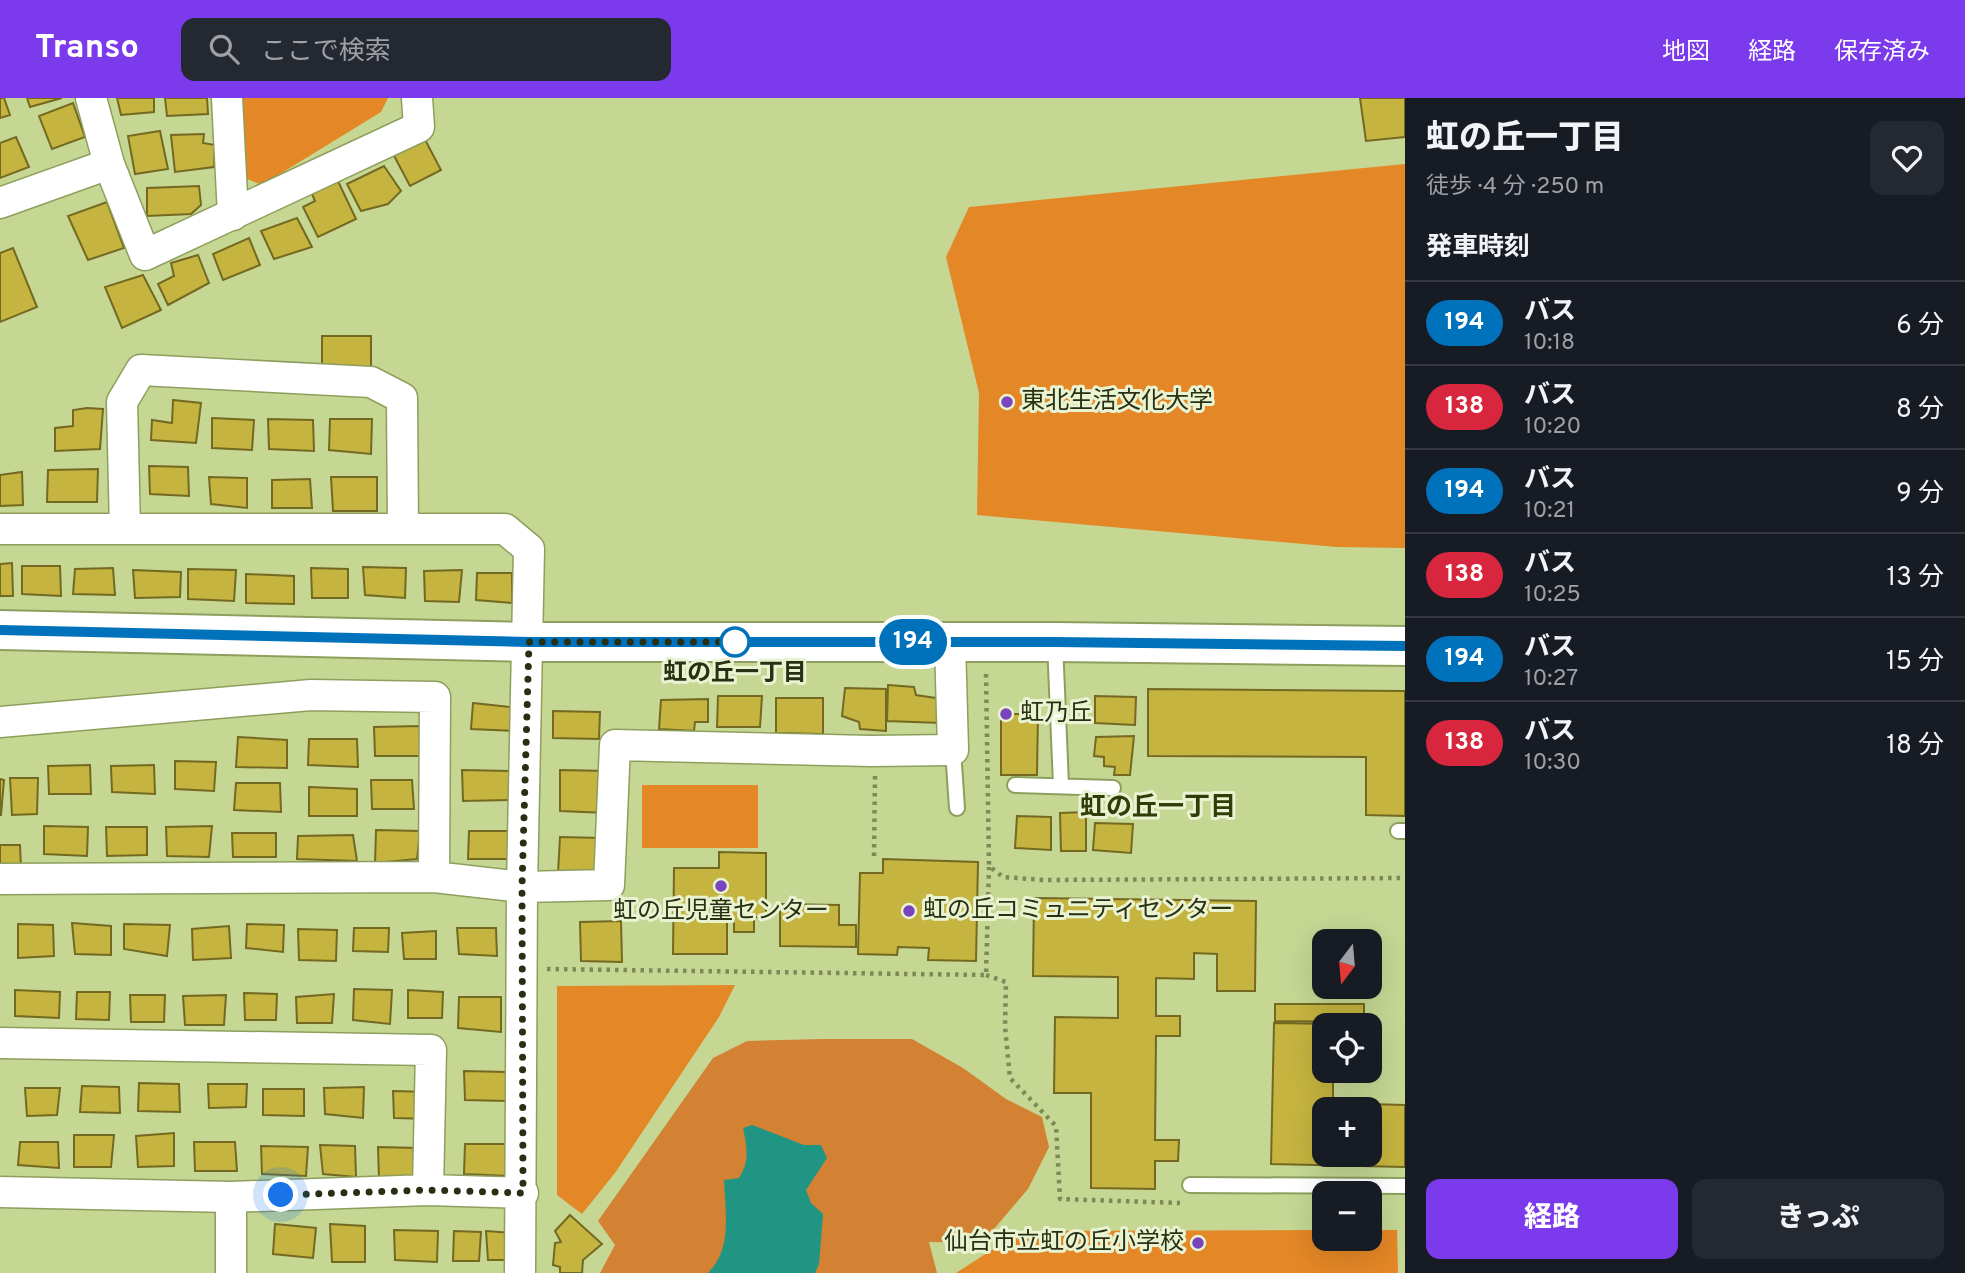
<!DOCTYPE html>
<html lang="ja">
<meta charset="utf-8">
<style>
:root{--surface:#171b24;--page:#242831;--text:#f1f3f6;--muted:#9ea1a6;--line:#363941;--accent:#7c3aed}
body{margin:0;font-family:Overpass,"Noto Sans JP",sans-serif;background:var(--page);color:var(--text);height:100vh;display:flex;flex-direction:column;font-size:26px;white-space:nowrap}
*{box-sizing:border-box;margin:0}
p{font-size:23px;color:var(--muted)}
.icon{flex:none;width:38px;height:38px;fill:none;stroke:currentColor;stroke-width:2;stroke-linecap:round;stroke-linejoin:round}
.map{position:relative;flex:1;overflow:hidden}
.details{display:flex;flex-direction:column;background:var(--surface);width:560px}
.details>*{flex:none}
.badge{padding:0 14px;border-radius:23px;font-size:24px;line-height:46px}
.needle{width:46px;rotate:196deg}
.fabs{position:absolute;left:1312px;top:831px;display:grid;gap:14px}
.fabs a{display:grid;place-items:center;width:70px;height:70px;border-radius:14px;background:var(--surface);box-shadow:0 7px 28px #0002;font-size:35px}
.you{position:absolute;width:35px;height:35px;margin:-18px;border:5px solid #fff;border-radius:50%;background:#1a73e8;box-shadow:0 0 0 10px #1a73e833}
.map>.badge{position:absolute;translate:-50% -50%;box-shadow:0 0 0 4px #fff}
h2{padding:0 21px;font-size:26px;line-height:63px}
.round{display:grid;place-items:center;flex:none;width:74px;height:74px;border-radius:14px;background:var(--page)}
.head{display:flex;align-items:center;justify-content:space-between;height:119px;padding:0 21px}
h1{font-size:33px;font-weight:800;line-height:52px}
.action{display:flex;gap:14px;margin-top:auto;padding:14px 21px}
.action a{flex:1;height:80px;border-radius:14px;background:var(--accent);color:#fff;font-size:28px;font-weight:800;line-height:80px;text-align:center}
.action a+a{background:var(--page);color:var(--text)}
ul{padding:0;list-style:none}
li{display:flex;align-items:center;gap:21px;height:84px;padding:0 21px;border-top:2px solid var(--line)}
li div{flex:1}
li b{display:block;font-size:26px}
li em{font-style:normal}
li .badge{min-width:77px;font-weight:700;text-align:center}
header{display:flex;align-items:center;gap:42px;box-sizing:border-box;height:98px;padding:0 35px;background:var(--accent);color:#fff}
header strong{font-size:33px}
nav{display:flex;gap:38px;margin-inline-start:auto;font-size:24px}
.search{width:490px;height:63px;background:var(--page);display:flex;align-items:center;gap:18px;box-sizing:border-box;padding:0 24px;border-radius:14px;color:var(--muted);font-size:26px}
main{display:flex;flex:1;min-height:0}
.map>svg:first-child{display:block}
.green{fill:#e48726}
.forest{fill:#d38132}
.water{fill:#209584}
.building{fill:#c5b43f;stroke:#746921;stroke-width:2;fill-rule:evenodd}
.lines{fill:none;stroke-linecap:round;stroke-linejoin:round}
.lane-casing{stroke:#8e9f5d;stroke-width:18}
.street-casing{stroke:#8e9f5d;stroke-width:33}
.secondary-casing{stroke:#8e9f5d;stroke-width:42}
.path{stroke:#7d8a58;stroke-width:4.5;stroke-dasharray:3.5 5;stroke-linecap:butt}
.lane{stroke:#fff;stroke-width:14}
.street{stroke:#fff;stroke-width:30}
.secondary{stroke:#fff;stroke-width:38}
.line-casing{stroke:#fff;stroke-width:16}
.line{stroke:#0072bc;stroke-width:10}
.walk{stroke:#282f13;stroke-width:7;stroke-dasharray:0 12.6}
.poi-dot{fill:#7944bc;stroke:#e9f3d1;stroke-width:2.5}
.stop-dot{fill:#fff;stroke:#0072bc;stroke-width:3.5}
.labels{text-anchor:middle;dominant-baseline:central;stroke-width:6;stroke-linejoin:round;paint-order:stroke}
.poi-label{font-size:24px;fill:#282f13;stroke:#e9f3d1;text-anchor:start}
.stop-label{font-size:24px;font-weight:bold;fill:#282f13;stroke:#e9f3d1}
.neighbourhood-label{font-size:26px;font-weight:bold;fill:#313c07;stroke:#e9f3d1}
</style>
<header>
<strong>Transo</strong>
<div class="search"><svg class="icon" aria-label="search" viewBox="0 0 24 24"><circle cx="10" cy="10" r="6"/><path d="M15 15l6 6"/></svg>ここで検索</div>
<nav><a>地図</a><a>経路</a><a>保存済み</a></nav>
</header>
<main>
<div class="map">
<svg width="1405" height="1175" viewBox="0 0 1405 1175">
<rect width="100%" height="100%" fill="#c5d793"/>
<path class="green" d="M238,0h150l-7,14 -119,73 -20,-8z
M1405,66v384l-68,-1 -360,-32 2,-122 -33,-136 23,-50z
M642,687h116v63h-116z
M735,887l-16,32 -104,156 -33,41 -25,-19v-209z
M1325,1132v9h45v-9h27l1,43h-442l65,-42z"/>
<path class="forest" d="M823,941h89l51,29 43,31 36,18 7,30 -21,42 -46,54 -53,-1 8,31h-337l15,-28 -17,-24 115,-163 34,-17z"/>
<path class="water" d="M752,1027l52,20h17l6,13 -21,32 5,13 12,11 -4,50 -4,9h-107c25,-25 17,-62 16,-93l15,-2c11,-17 8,-31 4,-50z"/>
<path class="building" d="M0,0h4l6,17 -10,3z
M27,0h35l-32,9z
M117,0h37v14l-33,3z
M165,0h42l1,16 -41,2z
M1360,0h45v39l-39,4z
M73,5l12,34 -33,12 -13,-33z
M160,33l8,38 -33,5 -7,-38z
M421,34l20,38 -31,16 -19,-36z
M204,36l-1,9 12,2 -1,22 -39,5 -4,-37z
M16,39l13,30 -29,11v-35z
M384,68l17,25 -13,13 -27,7 -14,-27z
M336,79l20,42 -38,18 -15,-30 12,-6 -5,-12z
M199,88l2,19 -10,9 -44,2v-28z
M107,104l17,46 -36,12 -20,-44z
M297,120l15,29 -38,12 -13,-28z
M249,140l11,27 -37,15 -10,-26z
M13,150l24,59 -37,15v-69z
M198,157l11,28 -41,22 -10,-21 16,-8 -3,-13z
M143,177l18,35 -39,18 -17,-41z
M322,238h49v34l-49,-1z
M173,302l28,3 -5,40 -45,-3 1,-20 20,3z
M87,310l16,1 -3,40 -45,2v-23l18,-2v-16z
M212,320l42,2 -2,30 -40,-2z
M268,321l45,1 1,31 -45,-2z
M330,321h42l-1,35 -42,-4z
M149,368l39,1 1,29 -39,-2z
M98,371l-1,33h-50l1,-32z
M22,374l1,33 -23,1v-31z
M209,379l38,1v30l-36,-4z
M331,379h46v34h-44z
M310,381l2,29h-40v-28z
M12,465l1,33h-13v-32z
M22,468h38l1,30 -39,-2z
M363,469l43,1 -1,30 -40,-3z
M113,470l2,27 -42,-1 2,-25z
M311,470l37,1v29h-36z
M188,471l48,1 -2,31 -46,-2z
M133,472l48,2 -1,25 -45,1z
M462,472l-3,32 -34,-1 -1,-30z
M477,475h35v30l-36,-3z
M246,476l48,2v28l-48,-1z
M888,587l26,2 2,8 27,4 -2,24 -54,-2z
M845,590l41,1v42l-26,-2 -1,-7 -17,-6z
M1148,591l257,2v125l-39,-1v-58l-218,-1z
M718,598h44l-2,31h-43z
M1095,598l41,1 -1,28 -40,-2z
M776,600h47v36l-47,-1z
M708,601v23h-13l-1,9 -35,-2 2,-29z
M473,605l45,5 -1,23 -46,-2z
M553,613l47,1 -1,27 -46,-1z
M1001,616h37l-1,61h-36z
M420,628l1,30h-46l-1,-29z
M1134,638l-4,39h-16l1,-8 -11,-1v-9l-10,-1 2,-19z
M238,639l49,3v28l-51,-1z
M309,641h48l1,28 -50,-2z
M175,663l41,1 -2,29 -39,-2z
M90,667l1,29h-42l-1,-28z
M154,667l1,29 -43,-2 -1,-26z
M462,672l49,1 2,29 -50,1z
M560,672l49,1 -2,42 -47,-2z
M10,680h28l-1,36 -25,1z
M0,681l4,1 -3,35h-1z
M371,682h41l2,29h-42z
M236,685h44l1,29 -47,-2z
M309,689l48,2v27h-48z
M1086,714v39h-25l-1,-38z
M1017,718l34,1v33l-36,-2z
M1095,725l38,1 -2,29 -38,-3z
M44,728l44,1 -1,29 -43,-2z
M212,728l-3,31 -42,-1 -1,-29z
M106,729h41v28l-40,1z
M376,732l44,1 -3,28 -42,4z
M469,733h41l-2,28h-40z
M232,735h44v24h-43z
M353,737l4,26 -60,-2 1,-23z
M560,739l42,1 1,35h-45z
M0,747h20l1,22h-21z
M719,754l47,1v65l-12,-1v15h-20v-14l-7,-1v37h-54l1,-86h45z
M883,761l95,3 -2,99 -48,-1 1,-12 -31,-1 -1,8 -39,-1 2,-81h23z
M1034,800l222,3 -1,90h-38v-37l-23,-1v26l-38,-1v38h24v20h-24l-1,104h24l-1,21h-23v28l-64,-1v-95h-37l1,-76 63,1v-41l-85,-1z
M780,806l59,1v20h17v22l-76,-1z
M621,823l1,41 -41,-1 -1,-39z
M72,825l39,3v29l-36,-1z
M18,826l35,1 1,31 -36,2z
M124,826l46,1 -3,31 -43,-7z
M247,826l37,1 -1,27 -37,-4z
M229,828l2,32 -38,2 -1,-31z
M354,830h35l-1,24 -35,-1z
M457,830h39l1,28 -38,-2z
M298,831l39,1 -1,31 -37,-1z
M436,833v28h-32l-2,-26z
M354,891l38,1 -2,34 -37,-4z
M15,892l45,2 -1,26 -44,-2z
M408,892l35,2 -1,26h-34z
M77,894h33l-1,28 -33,-1z
M244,895l33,1 -1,26h-31z
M334,896l-2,29h-35l-1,-26z
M130,897h35l-1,27h-33z
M226,897l-2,30h-39l-2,-29z
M459,899h42v35l-43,-4z
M1275,906h89v18l-89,-1z
M1274,925l60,1 -9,2v45h8v32l72,2v62l-134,-3zM1325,1012h45v45h-45z
M464,973l42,1 1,29 -42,-1z
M139,985l40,1 1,28 -42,-1z
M208,986h39l-1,23 -37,1z
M82,988l37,1 1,26 -40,-1z
M364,989l-1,31 -38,-4 -1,-26z
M25,990h35l-3,27 -30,1z
M263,991h41v27l-41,-1z
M393,993l37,1 -1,27 -35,-1z
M174,1035v33l-36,1 -2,-31z
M74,1037h40l-3,32h-37z
M20,1044h38l1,26 -41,-3z
M194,1044h41l2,29h-42z
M465,1046h43l2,32 -46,-2z
M320,1047l35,1 1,31 -33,-3z
M261,1048l47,1 -2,29 -44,-2z
M378,1049l41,1v29l-40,2z
M570,1117l32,29 -19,16 -1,13h-22v-6l-7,-2 2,-22 6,-1 -6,-11z
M275,1126l41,4 -3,30 -40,-4z
M330,1126l35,2v36h-33z
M394,1132l44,1 -1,31 -42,-2z
M454,1133l27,1 -2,29h-26z
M486,1133l27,2v27h-25z"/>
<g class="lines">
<g class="lane-casing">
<path id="lane" d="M1055,545l6,142
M953,652l4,58
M1015,687l98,3
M1398,733h7
M1190,1087l215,1"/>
</g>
<g class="street-casing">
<path id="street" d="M91,0l18,66
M227,0l6,117
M0,105l109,-39 36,91 274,-128 -2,-29
M0,431h505l24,20 -7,338 -2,386
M125,431l-3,-127 19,-32 230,12 31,16 1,131
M0,624l311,-27 124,2 -1,180
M0,781l434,-2 88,10 87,-2 6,-140 256,6 82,-1 -3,-108
M0,945l431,7 -3,140
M0,1094l231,5 197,-7 95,3
M231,1175v-76"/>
</g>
<g class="secondary-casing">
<path id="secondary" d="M0,532l529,12h526l350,4"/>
</g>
<path class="path" d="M986,576l3,192 14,11 41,3 361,-2
M874,758l1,-80
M547,871l439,6 3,-108
M986,877l20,7 -1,45 5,51 46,48 4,73 120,4"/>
<use href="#lane" class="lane"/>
<use href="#street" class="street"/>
<use href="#secondary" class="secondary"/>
</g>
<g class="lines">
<g class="line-casing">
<path id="line" d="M0,532l529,12h526l350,4"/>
</g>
<use href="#line" class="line"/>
<path class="walk" d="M281,1097l147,-5 95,3 -1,-306 7,-245h211h-5"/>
</g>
<g class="poi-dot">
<circle cx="1007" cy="304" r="7"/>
<circle cx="1006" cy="616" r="7"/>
<circle cx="721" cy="788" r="7"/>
<circle cx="909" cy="813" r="7"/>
<circle cx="1198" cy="1145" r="7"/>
</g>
<circle class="stop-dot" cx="735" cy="544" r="14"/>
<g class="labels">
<g class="poi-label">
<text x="1021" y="304">東北生活文化大学</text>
<text x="1020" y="616">虹乃丘</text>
<text x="923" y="813">虹の丘コミュニティセンター</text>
<text x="721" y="814" text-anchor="middle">虹の丘児童センター</text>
<text x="1184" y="1145" text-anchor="end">仙台市立虹の丘小学校</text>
</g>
<g class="stop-label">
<text x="735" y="576">虹の丘一丁目</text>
</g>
<g class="neighbourhood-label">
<text x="1158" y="710">虹の丘一丁目</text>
</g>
</g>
</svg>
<div class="fabs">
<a><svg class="needle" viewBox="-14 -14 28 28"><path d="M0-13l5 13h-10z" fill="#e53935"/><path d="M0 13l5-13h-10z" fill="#9ea1a6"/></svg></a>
<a><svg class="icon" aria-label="locate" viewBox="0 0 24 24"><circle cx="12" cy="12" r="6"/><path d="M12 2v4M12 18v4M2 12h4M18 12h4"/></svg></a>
<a>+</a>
<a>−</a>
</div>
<div class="you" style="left:281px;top:1097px"></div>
<b class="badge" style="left:913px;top:544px;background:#0072bc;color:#fff">194</b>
</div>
<section class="details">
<div class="head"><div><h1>虹の丘一丁目</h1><p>徒歩 · 4 分 · 250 m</p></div><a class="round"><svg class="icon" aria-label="heart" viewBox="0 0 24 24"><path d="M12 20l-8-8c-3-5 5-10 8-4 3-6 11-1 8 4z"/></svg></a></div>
<h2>発車時刻</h2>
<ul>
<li><span class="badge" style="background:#0072bc;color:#fff">194</span><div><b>バス</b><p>10:18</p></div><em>6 分</em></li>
<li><span class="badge" style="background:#d7263d;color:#fff">138</span><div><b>バス</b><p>10:20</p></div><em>8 分</em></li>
<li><span class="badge" style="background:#0072bc;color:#fff">194</span><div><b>バス</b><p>10:21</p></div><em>9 分</em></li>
<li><span class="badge" style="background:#d7263d;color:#fff">138</span><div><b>バス</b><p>10:25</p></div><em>13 分</em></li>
<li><span class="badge" style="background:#0072bc;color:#fff">194</span><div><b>バス</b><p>10:27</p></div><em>15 分</em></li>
<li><span class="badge" style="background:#d7263d;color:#fff">138</span><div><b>バス</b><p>10:30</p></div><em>18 分</em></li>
</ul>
<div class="action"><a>経路</a><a>きっぷ</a></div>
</section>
</main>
